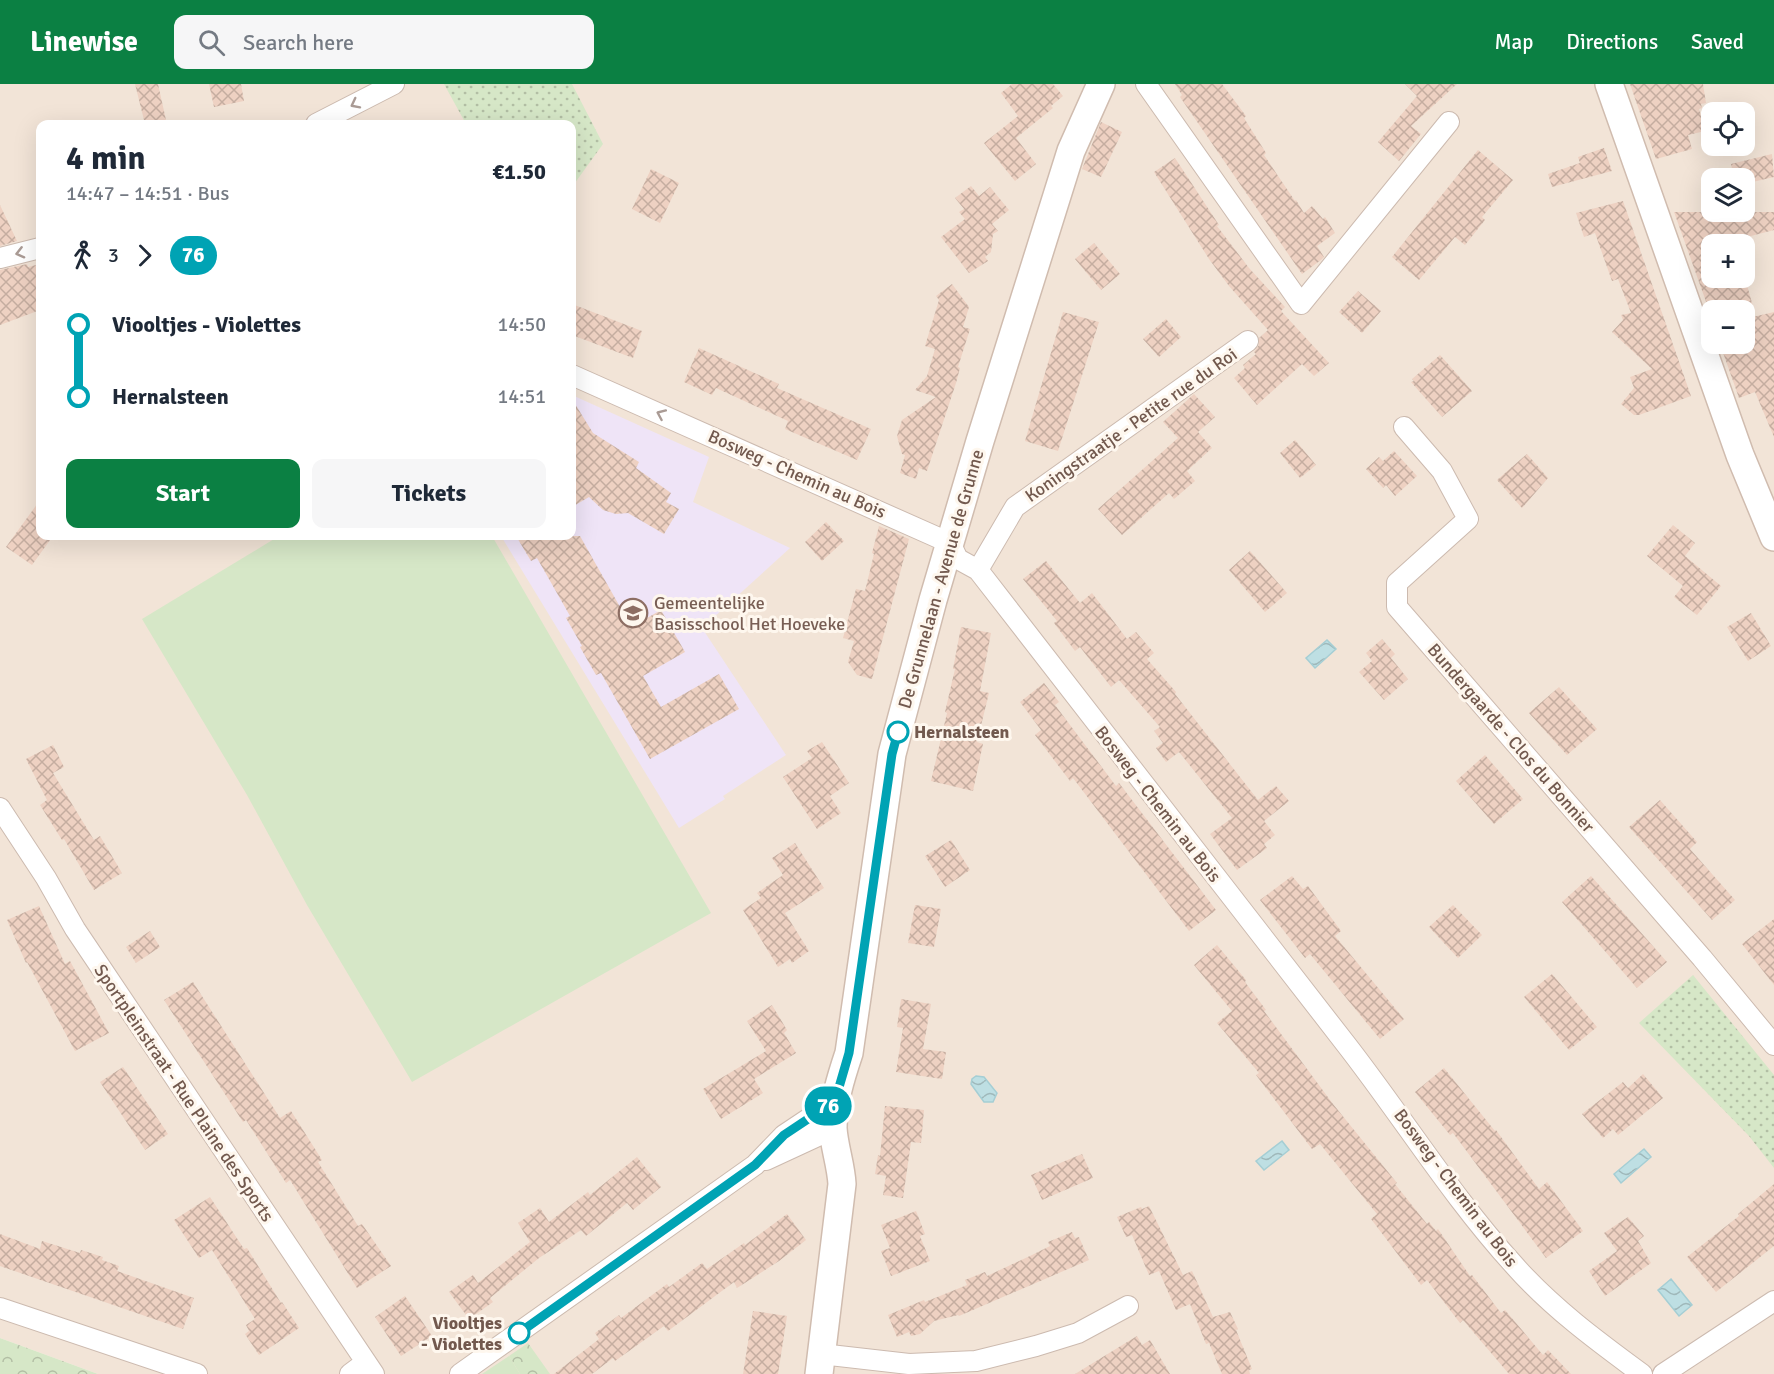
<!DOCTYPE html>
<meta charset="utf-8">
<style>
:root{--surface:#fff;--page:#f6f6f7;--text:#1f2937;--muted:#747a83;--accent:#0b8043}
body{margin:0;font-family:Signika,sans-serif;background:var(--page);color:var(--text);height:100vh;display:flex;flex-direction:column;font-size:22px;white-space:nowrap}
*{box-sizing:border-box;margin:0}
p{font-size:20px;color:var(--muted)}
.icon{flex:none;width:33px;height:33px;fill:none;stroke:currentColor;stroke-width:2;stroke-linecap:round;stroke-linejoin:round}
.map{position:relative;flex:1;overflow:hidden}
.details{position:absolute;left:36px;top:36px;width:540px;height:420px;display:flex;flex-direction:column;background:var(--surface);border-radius:12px;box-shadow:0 6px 24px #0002}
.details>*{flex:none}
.badge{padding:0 12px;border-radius:20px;font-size:21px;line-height:39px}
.tools{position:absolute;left:1701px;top:18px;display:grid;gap:12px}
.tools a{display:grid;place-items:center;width:54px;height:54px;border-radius:12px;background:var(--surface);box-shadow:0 6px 24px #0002;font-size:30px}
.map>.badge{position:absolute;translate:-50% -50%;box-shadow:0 0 0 3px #fff}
.legs{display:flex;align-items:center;gap:9px;height:66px;padding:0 30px;font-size:20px}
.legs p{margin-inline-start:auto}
.overview{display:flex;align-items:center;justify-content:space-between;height:102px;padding:0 30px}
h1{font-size:33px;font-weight:700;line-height:45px}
.cta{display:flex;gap:12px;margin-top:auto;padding:12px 30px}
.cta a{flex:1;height:69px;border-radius:12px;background:var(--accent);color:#fff;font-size:24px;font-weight:700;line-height:69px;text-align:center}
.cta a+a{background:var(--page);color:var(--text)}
ul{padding:0 30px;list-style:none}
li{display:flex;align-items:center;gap:21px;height:72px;font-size:22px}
li i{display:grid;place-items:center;width:9px;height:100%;margin:0 8px;background:currentColor}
li i::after{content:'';width:15px;height:15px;margin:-8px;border:4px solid;border-radius:50%;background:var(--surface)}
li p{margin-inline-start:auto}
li:first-child i{background:linear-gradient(#0000 50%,currentColor 0)}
li:last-child i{background:linear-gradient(currentColor 50%,#0000 0)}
header{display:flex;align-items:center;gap:36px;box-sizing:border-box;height:84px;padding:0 30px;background:var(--accent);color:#fff}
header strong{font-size:28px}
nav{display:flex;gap:33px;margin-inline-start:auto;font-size:21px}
.search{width:420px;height:54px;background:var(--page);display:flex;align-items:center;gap:15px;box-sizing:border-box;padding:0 21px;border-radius:12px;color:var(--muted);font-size:22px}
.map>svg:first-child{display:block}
.residential{fill:#f2e4d7;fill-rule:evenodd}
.education{fill:#efe4f7}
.grass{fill:url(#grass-dots)}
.forest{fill:url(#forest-crowns)}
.park{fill:#d6e7c7}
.water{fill:url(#water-waves);stroke:#a5ced4;stroke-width:1.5}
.building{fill:url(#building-cross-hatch)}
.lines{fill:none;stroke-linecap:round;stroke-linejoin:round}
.street-casing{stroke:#ccbaaf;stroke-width:22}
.secondary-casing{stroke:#d0bcaf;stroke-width:30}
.street{stroke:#fff;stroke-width:20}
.secondary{stroke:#fff;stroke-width:27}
.oneway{stroke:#aa9b95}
.line-1-casing{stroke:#fff;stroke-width:14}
.line-1{stroke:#00a3b4;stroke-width:9}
.stop-1-dot{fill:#fff;stroke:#00a3b4;stroke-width:3}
.labels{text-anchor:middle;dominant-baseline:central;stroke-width:6;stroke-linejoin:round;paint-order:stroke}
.street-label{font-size:18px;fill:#72594e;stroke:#fef7ee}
.education-label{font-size:18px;fill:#785e54;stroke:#fef7ee;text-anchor:start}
.stop-label{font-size:18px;font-weight:bold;fill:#72594e;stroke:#fef7ee;text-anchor:start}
</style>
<header>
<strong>Linewise</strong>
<div class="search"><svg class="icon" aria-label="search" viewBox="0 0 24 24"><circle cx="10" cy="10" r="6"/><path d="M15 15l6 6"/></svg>Search here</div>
<nav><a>Map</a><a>Directions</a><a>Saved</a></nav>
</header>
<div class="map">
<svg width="1774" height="1290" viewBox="0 0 1774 1290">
<defs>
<pattern id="grass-dots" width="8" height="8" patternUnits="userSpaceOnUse" patternTransform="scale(1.5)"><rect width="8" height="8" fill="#d6e7c7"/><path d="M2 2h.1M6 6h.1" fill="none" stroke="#b2bea4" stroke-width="1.8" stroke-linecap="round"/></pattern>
<pattern id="forest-crowns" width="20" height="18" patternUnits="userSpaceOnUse" patternTransform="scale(1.5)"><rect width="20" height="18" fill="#d6e7c7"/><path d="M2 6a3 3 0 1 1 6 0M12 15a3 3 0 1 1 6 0" fill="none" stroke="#b2bea4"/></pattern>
<pattern id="water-waves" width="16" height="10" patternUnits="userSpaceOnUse" patternTransform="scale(1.5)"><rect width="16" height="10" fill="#bedfe3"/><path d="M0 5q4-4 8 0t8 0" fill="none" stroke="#9fb8ba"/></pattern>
<pattern id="building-cross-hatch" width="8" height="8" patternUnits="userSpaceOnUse" patternTransform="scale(1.5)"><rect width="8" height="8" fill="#eed1c2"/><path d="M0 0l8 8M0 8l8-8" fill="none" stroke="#c5ada0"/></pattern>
</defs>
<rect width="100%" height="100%" fill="#fbf3e8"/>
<path class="residential" d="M0,0h1774v1290h-1676l-98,-36zM1712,28h32v34h-32zM40,40h532v412h-532zM1712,94h32v34h-32zM1712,160h32v34h-32zM1712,226h32v34h-32z"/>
<path class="education" d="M572,311l137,62 -16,45 97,46 -88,80 84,127 -63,41 2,3 -46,29 -178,-292h71z"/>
<path class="grass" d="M444,0h128l31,60 -31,43v-63h-106z
M1693,891l81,100v93l-25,-32 -110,-113z"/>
<path class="forest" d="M0,1254l98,36h-98z
M528,1259l22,31h-30l-11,-18z"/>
<path class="park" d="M279,452h213l219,377 -299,169 -105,-177 -60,-110 -105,-176z
M509,1272l11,18h-38z"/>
<path class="water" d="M1327,556l9,9 -21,19 -9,-10z
M976,992l8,1 13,16 -4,9h-9l-13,-18 1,-5z
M1282,1057l7,9 -25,20 -8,-9z
M1644,1065l7,8 -30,26 -7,-9z
M1671,1195l21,26 -13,11 -21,-26z"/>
<path class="building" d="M135,0h23l8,36 -21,4z
M209,0h32l3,17 -30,6z
M1012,0h41l10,12 -12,10 2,2 -37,30 20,26 -21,17 -31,-38 34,-27 -17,-23z
M1175,0h47l24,32 -2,2 22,35 -2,2 31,46 1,-1 8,13 8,-7 11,13 2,-2 10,16 -18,13 7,11 -3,3 -19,14 -122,-177 2,-2z
M1405,0h52l-46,42 10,8 -22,27 -21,-19 39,-46z
M1630,0h73l3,19 -5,1 1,4 -3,1 6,22 -17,4 4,14 -36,10z
M1101,38l21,10 -21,45 -19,-8z
M1604,64l8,23 -60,16 -4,-13 32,-11 -2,-6z
M1478,66l35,30 -31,37 3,3 -20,25 -10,-8 -36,43 -27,-23z
M1772,70l2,23 -30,7v-6h-10l-3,-14z
M1175,74l44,67 -2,1 32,42 36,39 -4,4 48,52 -15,13 -12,-12 -45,41 -23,-27 11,-10 -2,-3 13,-11 -2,-2 5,-7v-7l9,-8 -39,-44 -20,-27 -55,-87z
M651,85l28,14 -19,40 -28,-14z
M971,102l8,10 11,-9 19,23 -17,14 6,7 -5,3 -2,18 -6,5 3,4 -19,12 -28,-36 24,-18 -6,-7 5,-3 -9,-11z
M1623,117l68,195 -52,19h-5l-13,-11 13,-16 -4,-11 22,-8 -40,-37 11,-12 -2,-5 10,-2 -13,-34 -6,2 -17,-48 -11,4 -8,-24z
M0,121l17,36 -17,5z
M1674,128h100v18l-27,7 2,7h-37v34h33l9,32h-45z
M1094,159l26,31 -19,16 -26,-31z
M27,180l1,3 12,-3v46l-40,15v-55z
M952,200l17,23 -6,20 7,2 -12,38 2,1 -4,15 -29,88 -8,-3 -3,11 -16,-6 5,-18 -3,-1 -5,-18 5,-16 34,-23 -21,-7 12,-14 8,-27 -10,-3 14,-46 -3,-4z
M1358,207l23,20 -19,22 -23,-21z
M572,220l70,27 -9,27 -61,-23z
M1063,228l36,10 -41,129 -33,-10z
M1774,228v125l-19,-45 -16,6 -19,-54h24v-25z
M1166,235l15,18 -22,20 -16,-18z
M699,264l80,36 -2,4 94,41 -14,31 -72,-31 3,-8 -72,-33 -4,7 -28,-13z
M1440,271l32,36 -30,26 -31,-35 3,-1 -2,-2z
M1194,310l21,23 -17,15 14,16 -25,23 8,10 -21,18 -5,-6 -47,42 -24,-26 80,-71 -15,-16z
M572,315l21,34 46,29 -3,6 35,25 -5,9 13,7 -15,25 -36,-21 -12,1 -13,-4 -14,-13 -17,10z
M1295,356l21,25 -16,13 -20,-25z
M1394,367l23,25 -22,20 -9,-11 -3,3 -17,-19 13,-12 4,4z
M1527,370l21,24 -26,30 -25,-28z
M40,416v36h13l-21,29 -26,-18z
M826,438l18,19 -22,20 -17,-19z
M1673,441l22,18 -10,13 36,30 -24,29 -23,-18 9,-11 -36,-30z
M879,442l30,13 -37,140 -15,-4 -9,-13 6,-21 -11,-3 13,-49 9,2 9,-37 -2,-1z
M516,452h64l44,78 9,12 28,-16 24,42 -42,24 18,31 58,-33 20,35 -89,50 -49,-86 -5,2 -16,-28 2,-1 -16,-28 4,-2 -33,-58 -6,3z
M1250,467l37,42 -22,19 -36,-42z
M1046,477l34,42 12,-10 35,46 9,-7 18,21 -7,6 29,33 -1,2 83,106 18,-14 13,15 -25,20 11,14 -11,9 3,4 -30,22 -27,-36 22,-16 -53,-66 -13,10 -10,-14 7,-5 -9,-12 6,-4 -41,-47 -8,7 -31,-40 -5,4 -21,-28 3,-2 -34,-42z
M1751,529l20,33 -23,15 -21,-34z
M961,543l30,6 -11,58 9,2 -12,49 6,2 -10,47 -42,-10 16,-68 -2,-1 10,-43h-2z
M1382,555l13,15 -4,4 17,21 -24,21 -25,-28 13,-11 -6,-8z
M1044,599l15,19 -4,3 61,81 3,-3 97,127 -27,21 -116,-153 -3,3 -35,-46 6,-5 -21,-28z
M1559,603l38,42 -30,26 -38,-42z
M822,658l27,41 -19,13 11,17 -24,16 -34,-52 29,-19 -5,-7z
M53,661l11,22 -11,6 41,67 6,-4 22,37 -28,17 -30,-51 -2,1 -22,-35 7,-5 -21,-41z
M1485,671l38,44 -29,25 -38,-43z
M1660,716l37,42 -7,7 45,51 -23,20 -83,-93z
M951,756l19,30 -25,17 -20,-31z
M795,759l29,45 -39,25 24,38 -17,12 -2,-4 -12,8 -35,-57 18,-12 -4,-5 26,-18 -11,-17z
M1292,792l11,13 5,-3 33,45 -6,5 69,83 -24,20 -70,-85 -5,4 -45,-58z
M1591,792l76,86 -30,26 -75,-86z
M915,821l26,4 -7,38 -26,-4z
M1453,821l29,30 -24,23 -29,-31z
M39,822l26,58 5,-3 39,72 -34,18 -48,-89 -1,1 -19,-43z
M1774,835v66l-32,-41z
M150,847l10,16 -24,16 -10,-16z
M1217,861l29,35 -1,2 21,28 -2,1 69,93 64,79 -2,1 32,40 2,-2 7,9 2,-2 32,47 2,-1 29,38 4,-3 38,45 5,-5 23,24h-62l-46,-54 -3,3 -33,-43 -6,5 -50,-66 6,-5 -57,-70 -8,5 -56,-74 3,-2 -42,-50 15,-12 -38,-46z
M1552,890l45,53 -28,23 -45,-53z
M193,898l87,136 11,-7 31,49 -4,2 40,64 4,-2 29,42 -34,22 -67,-108 -4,3 -40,-63 -3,2 -79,-122z
M901,915l30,5 -8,45 23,3 -4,27 -46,-7 7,-44 -6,-1z
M772,921l15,25 -3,3 12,20 -42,26 9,14 -42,26 -18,-30 63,-38 -19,-30z
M123,983l45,67 -23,16 -45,-68z
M1444,984l51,63 1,-1 43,59 8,-7 36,49 -37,27 -93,-125 -3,2 -35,-43z
M1643,990l20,24 -45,37 -5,-6 -10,9 -21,-24 41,-32 5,6z
M885,1022l39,4 -3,33 -10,-1 -8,56 -20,-3 3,-19 -11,-2 3,-19 2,1z
M1082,1070l11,24 -51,22 -11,-25z
M637,1073l24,30 -28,23 -6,-7 -41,33 -5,-6 -42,28 -49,40 3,4 -24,17 -20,-27 24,-17 5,8 52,-41 -12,-19 22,-15 9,14 39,-30 2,3z
M1774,1100v62l-58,46 -29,-35 52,-41 -1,-2z
M210,1113l34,52 3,-1 34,55 1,-1 17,26 -40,27 -14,-21 4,-3 -3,-6 9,-6 -43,-69 -13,8 -25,-38z
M1149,1122l34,69 9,-4 21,46 17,-5 8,17 -2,1 16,39 -3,1 1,4h-28l-13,-31 -3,1 -16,-40 -14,6 -17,-39 -10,4 -17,-40 -6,2 -9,-20 24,-10 1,2z
M916,1127l9,23 -5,2 10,25 -39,15 -10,-25 9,-3 -9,-23z
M787,1130l19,26 -27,21 -42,27 -3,-6 -66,49 -4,-5 -49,35 -2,-3 -21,16h-38l45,-35 -4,-6 24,-18 2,3 46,-34 2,3 33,-24 5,6 37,-26 1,2z
M1628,1133l16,19 -6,5 13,22 -46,33 -16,-25 28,-20 -13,-18z
M1072,1148l3,6 4,-1 10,23 -130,56 -1,-1 -24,6 -14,13 -9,2 -2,-4 -12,5 -9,-22 36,-15 1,2 42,-17 -2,-5 20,-8 2,4 45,-21 18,-9 -2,-4z
M0,1150l40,15 2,-8 38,12 1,-3 22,7 -1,3 17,6 -2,5 77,27 -11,31 -183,-63z
M405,1212l27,40 -31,20 -26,-39z
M753,1227l34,5 -9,58h-35z
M1137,1252l5,9 8,-5 20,34h-95z"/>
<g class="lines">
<g class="street-casing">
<path id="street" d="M1146,0l155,220 148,-182
M316,40l78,-40
M0,174l40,-10
M572,291l378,168 8,16 20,11c122,158 244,316 367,473 57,73 107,154 169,222 37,42 83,76 128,109
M1404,343l38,44 26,48 -71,64v24l305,351 72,87
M978,486l37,-63 233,-166
M0,724l46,70 29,51 299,445
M766,1076l67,-31
M0,1224l197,66
M821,1270l88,10 67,-3 60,-15 42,-13 50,-27
M350,1290l16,-12
M460,1290l295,-209 29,-30 51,-34
M1663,1290l111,-73"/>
</g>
<g class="secondary-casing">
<path id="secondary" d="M1609,0l131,371 34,82
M819,1290l23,-190c-1,-19 -8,-38 -9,-56 0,-26 8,-51 16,-75l43,-299 41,-154 47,-159 91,-290 30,-67"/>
</g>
<use href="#street" class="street"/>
<use href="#secondary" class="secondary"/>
</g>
<defs><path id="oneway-chevron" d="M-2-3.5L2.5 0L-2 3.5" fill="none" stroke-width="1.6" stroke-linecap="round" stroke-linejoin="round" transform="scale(1.5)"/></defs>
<g class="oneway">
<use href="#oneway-chevron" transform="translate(355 20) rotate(153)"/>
<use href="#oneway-chevron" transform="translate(20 169) rotate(166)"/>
<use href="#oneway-chevron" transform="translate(661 330) rotate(-156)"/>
</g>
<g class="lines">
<g class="line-1-casing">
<path id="line-1" d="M519,1249l236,-168 29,-30 51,-34 14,-48 43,-299 6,-22"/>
</g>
<use href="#line-1" class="line-1"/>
</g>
<defs>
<g id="school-ring" transform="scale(1.5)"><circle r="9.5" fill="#fef7ee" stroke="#8d6e63" stroke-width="1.5"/><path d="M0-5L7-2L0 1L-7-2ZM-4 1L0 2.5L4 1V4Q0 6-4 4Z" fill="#8d6e63"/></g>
</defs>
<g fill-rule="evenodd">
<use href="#school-ring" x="633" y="529"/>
</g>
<g class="stop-1-dot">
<circle cx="898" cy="648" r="10"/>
<circle cx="519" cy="1249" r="10"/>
</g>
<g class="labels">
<g class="street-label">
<text transform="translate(1131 341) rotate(-35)">Koningstraatje - Petite rue du Roi</text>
<text transform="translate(797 390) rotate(24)">Bosweg - Chemin au Bois</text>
<text transform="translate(941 495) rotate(-74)">De Grunnelaan - Avenue de Grunne</text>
<text transform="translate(1511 654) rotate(49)">Bundergaarde - Clos du Bonnier</text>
<text transform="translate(1158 720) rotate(52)">Bosweg - Chemin au Bois</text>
<text transform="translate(184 1009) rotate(56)">Sportpleinstraat - Rue Plaine des Sports</text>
<text transform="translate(1456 1104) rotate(53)">Bosweg - Chemin au Bois</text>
</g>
<g class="education-label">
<text x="654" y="519">Gemeentelijke<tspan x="654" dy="21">Basisschool Het Hoeveke</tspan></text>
</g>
<g class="stop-label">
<text x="914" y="648">Hernalsteen</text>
<text x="502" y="1239" text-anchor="end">Viooltjes<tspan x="502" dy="21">- Violettes</tspan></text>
</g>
</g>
</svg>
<div class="tools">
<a><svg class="icon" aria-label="locate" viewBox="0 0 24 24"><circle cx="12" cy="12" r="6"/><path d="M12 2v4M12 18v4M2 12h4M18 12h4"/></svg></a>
<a><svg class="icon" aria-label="layers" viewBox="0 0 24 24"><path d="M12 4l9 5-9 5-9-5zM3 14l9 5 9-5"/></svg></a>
<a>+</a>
<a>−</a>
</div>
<b class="badge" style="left:828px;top:1022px;background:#00a3b4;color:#fff">76</b>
<section class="details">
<div class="overview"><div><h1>4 min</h1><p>14:47 – 14:51 · Bus</p></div><b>€1.50</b></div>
<div class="legs"><svg class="icon" aria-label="walk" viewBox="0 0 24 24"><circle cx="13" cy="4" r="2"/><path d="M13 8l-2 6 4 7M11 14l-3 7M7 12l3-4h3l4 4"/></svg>3<svg class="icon" aria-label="forward" viewBox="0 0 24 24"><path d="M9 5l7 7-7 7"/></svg><b class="badge" style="background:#00a3b4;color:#fff">76</b></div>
<ul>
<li><i style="color:#00a3b4"></i><b>Viooltjes - Violettes</b><p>14:50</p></li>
<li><i style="color:#00a3b4"></i><b>Hernalsteen</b><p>14:51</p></li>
</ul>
<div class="cta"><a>Start</a><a>Tickets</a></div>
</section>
</div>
